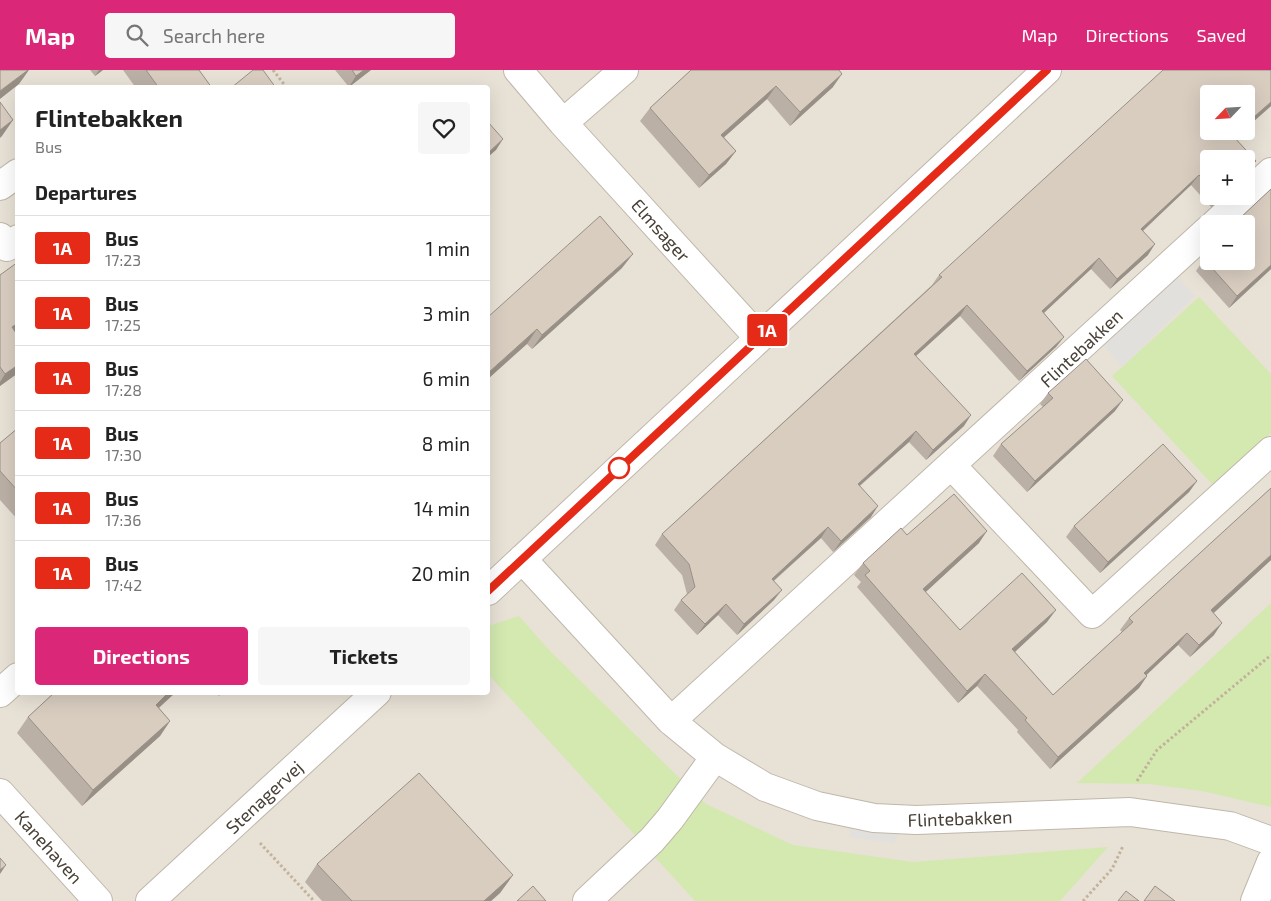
<!DOCTYPE html>
<meta charset="utf-8">
<style>
:root{--surface:#fff;--page:#f6f6f6;--text:#222;--muted:#767676;--line:#e0e0e0;--accent:#db2777}
body{margin:0;font-family:"Exo 2",sans-serif;background:var(--page);color:var(--text);height:100vh;display:flex;flex-direction:column;font-size:19px;white-space:nowrap}
*{box-sizing:border-box;margin:0}
p{font-size:16px;color:var(--muted)}
.icon{flex:none;width:28px;height:28px;fill:none;stroke:currentColor;stroke-width:2;stroke-linecap:round;stroke-linejoin:round}
.map{position:relative;flex:1;overflow:hidden}
.panel{position:absolute;left:15px;top:15px;width:475px;height:610px;display:flex;flex-direction:column;background:var(--surface);border-radius:5px;box-shadow:0 5px 20px #0002}
.panel>*{flex:none}
.badge{padding:0 10px;border-radius:4px;font-size:18px;line-height:32px}
.needle{width:32px;rotate:245deg}
.tools{position:absolute;left:1200px;top:15px;display:grid;gap:10px}
.tools a{display:grid;place-items:center;width:55px;height:55px;border-radius:5px;background:var(--surface);box-shadow:0 5px 20px #0002;font-size:25px}
.map>.badge{position:absolute;translate:-50% -50%;box-shadow:0 0 0 2px #fff}
h2{padding:0 20px;font-size:19px;line-height:45px}
.round{display:grid;place-items:center;flex:none;width:52px;height:52px;border-radius:5px;background:var(--page)}
.headline{display:flex;align-items:center;justify-content:space-between;height:85px;padding:0 20px}
h1{font-size:24px;font-weight:700;line-height:38px}
.cta{display:flex;gap:10px;margin-top:auto;padding:10px 20px}
.cta a{flex:1;height:58px;border-radius:5px;background:var(--accent);color:#fff;font-size:20px;font-weight:700;line-height:58px;text-align:center}
.cta a+a{background:var(--page);color:var(--text)}
ul{padding:0;list-style:none}
li{display:flex;align-items:center;gap:15px;height:65px;padding:0 20px;border-top:1px solid var(--line)}
li div{flex:1}
li b{display:block;font-size:19px}
li em{font-style:normal}
li .badge{min-width:55px;font-weight:700;text-align:center}
header{display:flex;align-items:center;gap:30px;box-sizing:border-box;height:70px;padding:0 25px;background:var(--accent);color:#fff}
header strong{font-size:24px}
nav{display:flex;gap:28px;margin-inline-start:auto;font-size:18px}
.search{width:350px;height:45px;background:var(--page);display:flex;align-items:center;gap:12px;box-sizing:border-box;padding:0 18px;border-radius:5px;color:var(--muted);font-size:19px}
.map>svg:first-child{display:block}
.residential{fill:#e8e1d6;fill-rule:evenodd}
.green{fill:#d3e9b0}
.parking{fill:#e2e0dd}
.lines{fill:none;stroke-linecap:round;stroke-linejoin:round}
.minor-casing{stroke:#c0b7aa;stroke-width:30}
.path{stroke:#c2b29b;stroke-width:3;stroke-dasharray:2.5 2.5;stroke-linecap:butt}
.minor{stroke:#fff;stroke-width:28}
.wall{fill:#bbb0a5}
.shaded-wall{fill:#989086}
.building{fill:#d9cdc0;stroke:#989086}
.line-casing{stroke:#fff;stroke-width:11}
.line{stroke:#e52b18;stroke-width:8}
.stop-dot{fill:#fff;stroke:#e52b18;stroke-width:2.5}
.labels{text-anchor:middle;dominant-baseline:central;stroke-width:5;stroke-linejoin:round;paint-order:stroke}
.street-label{font-size:18px;fill:#484036;stroke:#fff}
</style>
<header>
<strong>Map</strong>
<div class="search"><svg class="icon" aria-label="search" viewBox="0 0 24 24"><circle cx="10" cy="10" r="6"/><path d="M15 15l6 6"/></svg>Search here</div>
<nav><a>Map</a><a>Directions</a><a>Saved</a></nav>
</header>
<div class="map">
<svg width="1271" height="831" viewBox="0 0 1271 831">
<rect width="100%" height="100%" fill="#f4efe8"/>
<path class="residential" d="M0,0h1271v831h-1271zM18,18h470v604h-470zM1209,24h37v37h-37zM1209,89h37v37h-37zM1209,154h37v37h-37z"/>
<path class="green" d="M1199,227l72,77v59l-58,52 -101,-109z
M1271,533v204l-69,-16 -53,-7 -72,-1z
M519,546l31,35 156,153 87,41 120,17 195,-15 -48,54h-365l-207,-227v-48z"/>
<path class="parking" d="M1167,195l28,31 -73,71 -30,-35z
M846,740l64,7 -16,26 -43,-5z"/>
<g class="lines">
<g class="minor-casing">
<path id="minor" d="M518,0l45,53 196,215
M563,53l61,-53
M0,116l18,-13
M1246,125l25,-23
M1215,154l30,-28
M0,167l7,10 11,-8
M952,396l140,148 179,-163
M522,489l149,162 44,36 50,30 52,19 57,12 42,2 214,-8 100,14 41,15
M488,521l559,-521
M0,623l18,-16
M671,651l538,-492
M0,723l98,108
M150,831l227,-209
M587,831l65,-61 18,-21 45,-62
M1255,831l16,-39"/>
</g>
<path class="path" d="M273,0l14,18
M1137,711l20,-31 114,-95
M260,773l54,58
M1083,831l29,-32 11,-23"/>
<use href="#minor" class="minor"/>
</g>
<path class="wall" d="M90,0h13l-8,6z
M123,0h76l13,18h-76z
M335,0h36l-22,17z
M691,0l142,17 -43,39 -23,-27 -43,38 12,14 -10,13 -27,24 -59,-67 10,-13z
M1271,0v36l-36,32 21,23 -8,11 -2,2v-15h-37v37h13l-11,11 -20,-22 -48,46 5,24 -38,34 -19,-20 -47,44 20,24 -8,10 -37,34 -59,-65 -44,40 48,70 -38,34 -17,-18 -49,44 11,31 -38,35 -12,-14 -47,43v19l-37,35 -19,-20 -21,20 -23,-25 7,-10 6,-6 -5,-19 -27,-30 7,-11 270,-249 7,-10z
M1271,119v80l-42,39 -33,-37 8,-12 42,-35h-10l3,-5z
M18,192v69l-3,1 3,41 -18,13v-111z
M622,198l-90,81 -5,-5 -39,-27z
M1048,323l67,18 -88,81 -34,-36 8,-12 42,-37 -3,-3z
M18,358v92l-18,-20v-57z
M1197,411l-8,11 -89,81 -34,-36 8,-11z
M1271,418v72l-58,53 1,22 -24,22 -12,-12 -32,30 1,1 -8,12 -89,81 -33,-37 1,-2 -41,-44 -19,17 -101,-116 4,-5 -7,-7 9,-12 44,-28 72,8 -54,49 35,38 87,-8 -32,30 38,43 69,-63 -2,-2 9,-12z
M55,622h121l-17,16 11,13 -10,15 -78,70 -65,-73 11,-16z
M215,622h8l-4,4z
M317,794l196,11 -13,18 -9,8h-169l-17,-19z"/>
<path class="shaded-wall" d="M28,0h1l-10,14 -19,15v-8z
M99,0h4l-8,6z
M364,0h7l-22,17 7,-11z
M842,4l-9,13 -43,39 10,-14z
M776,16l-9,13 -55,49 9,-13z
M1271,32v4l-25,22v-4z
M13,50l-11,16 -2,2v-8z
M1238,61h5l-18,16 8,-11z
M503,69l-7,11 -8,7v-4z
M736,81l-10,13 -27,24 10,-13z
M1256,91l-8,11 -2,2v-4z
M1199,105l-8,10 -57,54 7,-10z
M1218,126h4l-11,11z
M1155,174l-7,11 -38,34 7,-10z
M633,184l-11,14 -90,81 10,-14z
M1099,188l-8,11 -57,53 8,-11z
M1271,195v4l-42,39 8,-12z
M967,235l-7,11 -53,48 7,-10z
M18,253v8l-18,12 12,-16z
M537,259l-10,15 -39,35v-6z
M1064,267l-8,10 -37,34 8,-10z
M18,295v8l-18,13v-4l5,-8z
M1123,330l-8,11 -88,81 8,-11z
M971,345l-7,11 -38,34 7,-10z
M916,361l-7,11 -59,52 8,-10z
M1197,411l-8,11 -89,81 8,-11z
M878,436l-7,11 -38,35 8,-11z
M828,457l-7,11 -57,51 8,-10z
M987,461l-8,12 -64,59 8,-13z
M1271,485v5l-68,63 8,-13z
M782,520l-8,10 -37,35 7,-11z
M726,534l-8,11 -21,20 8,-11z
M1056,540l-9,12 -43,40 8,-13z
M1222,553l-8,12 -24,22 9,-12z
M1187,563l-9,12 -42,40 8,-12z
M985,604l-8,12 -19,17 9,-12z
M1147,606l-8,12 -89,81 8,-12z
M169,622h7l-31,28 11,-15z
M170,651l-10,15 -78,70 11,-16z
M6,795l-6,9v-4z
M513,805l-13,18 -9,8h-7z"/>
<path class="building" d="M0,0h28l-28,21z
M146,0h53l13,18h-53z
M253,0h10l13,18h-45z
M352,0h12l-8,6z
M691,0h148l3,4 -42,38 -24,-26 -55,49 15,16 -27,24 -59,-67z
M1163,0h108v32l-25,22v-30h-37v37h29l-5,5 23,25 -10,9v-11h-37v27l-10,-11 -58,54 14,15 -38,35 -18,-21 -57,53 22,26 -37,34 -60,-66 -53,49 57,61 -38,35 -17,-19 -58,53 20,22 -37,35 -13,-14 -56,52 10,11 -38,34 -18,-20 -21,20 -24,-24 14,-13 -6,-23 -27,-30 280,-257 -3,-2z
M0,32l13,18 -13,10z
M488,52l15,17 -15,14z
M1271,119v76l-34,31 -33,-37 5,-4v6h37v-37h-3v-1l-4,-4z
M600,146l33,38 -91,81 -5,-6 -49,44v-56z
M18,192v61l-6,4 6,9v29l-13,9 -5,-7v-92z
M1086,289l37,41 -88,81 -34,-37 52,-46 -5,-5z
M18,358v63l-18,-20v-28z
M1163,374l34,37 -89,81 -34,-36z
M1271,418v67l-60,55 11,13 -23,22 -12,-12 -43,40 3,3 -89,81 -33,-37 2,-2 -42,-44 -18,17 -102,-116 5,-4 -7,-8 38,-35 6,7 47,-41 33,37 -64,58 37,41 62,-57 34,37 -44,39 41,46 80,-73 -4,-4z
M55,622h114l-13,13 14,16 -77,69 -65,-73z
M419,703l94,102 -29,26h-132l-35,-37z
M0,788l6,7 -6,5z
M533,816l13,15h-29z
M1155,816l20,15h-31z
M1126,821l13,10h-21z"/>
<g class="lines">
<g class="line-casing">
<path id="line" d="M488,521l559,-521"/>
</g>
<use href="#line" class="line"/>
</g>
<circle class="stop-dot" cx="619" cy="398" r="10"/>
<g class="labels">
<g class="street-label">
<text transform="translate(661 160) rotate(48)">Elmsager</text>
<text transform="translate(1081 278) rotate(-43)">Flintebakken</text>
<text transform="translate(264 727) rotate(-43)">Stenagervej</text>
<text transform="translate(960 748) rotate(-2)">Flintebakken</text>
<text transform="translate(49 777) rotate(48)">Kanehaven</text>
</g>
</g>
</svg>
<div class="tools">
<a><svg class="needle" viewBox="-14 -14 28 28"><path d="M0-13l5 13h-10z" fill="#e53935"/><path d="M0 13l5-13h-10z" fill="#767676"/></svg></a>
<a>+</a>
<a>−</a>
</div>
<b class="badge" style="left:767px;top:260px;background:#e52b18;color:#fff">1A</b>
<section class="panel">
<div class="headline"><div><h1>Flintebakken</h1><p>Bus</p></div><a class="round"><svg class="icon" aria-label="heart" viewBox="0 0 24 24"><path d="M12 20l-8-8c-3-5 5-10 8-4 3-6 11-1 8 4z"/></svg></a></div>
<h2>Departures</h2>
<ul>
<li><span class="badge" style="background:#e52b18;color:#fff">1A</span><div><b>Bus</b><p>17:23</p></div><em>1 min</em></li>
<li><span class="badge" style="background:#e52b18;color:#fff">1A</span><div><b>Bus</b><p>17:25</p></div><em>3 min</em></li>
<li><span class="badge" style="background:#e52b18;color:#fff">1A</span><div><b>Bus</b><p>17:28</p></div><em>6 min</em></li>
<li><span class="badge" style="background:#e52b18;color:#fff">1A</span><div><b>Bus</b><p>17:30</p></div><em>8 min</em></li>
<li><span class="badge" style="background:#e52b18;color:#fff">1A</span><div><b>Bus</b><p>17:36</p></div><em>14 min</em></li>
<li><span class="badge" style="background:#e52b18;color:#fff">1A</span><div><b>Bus</b><p>17:42</p></div><em>20 min</em></li>
</ul>
<div class="cta"><a>Directions</a><a>Tickets</a></div>
</section>
</div>
